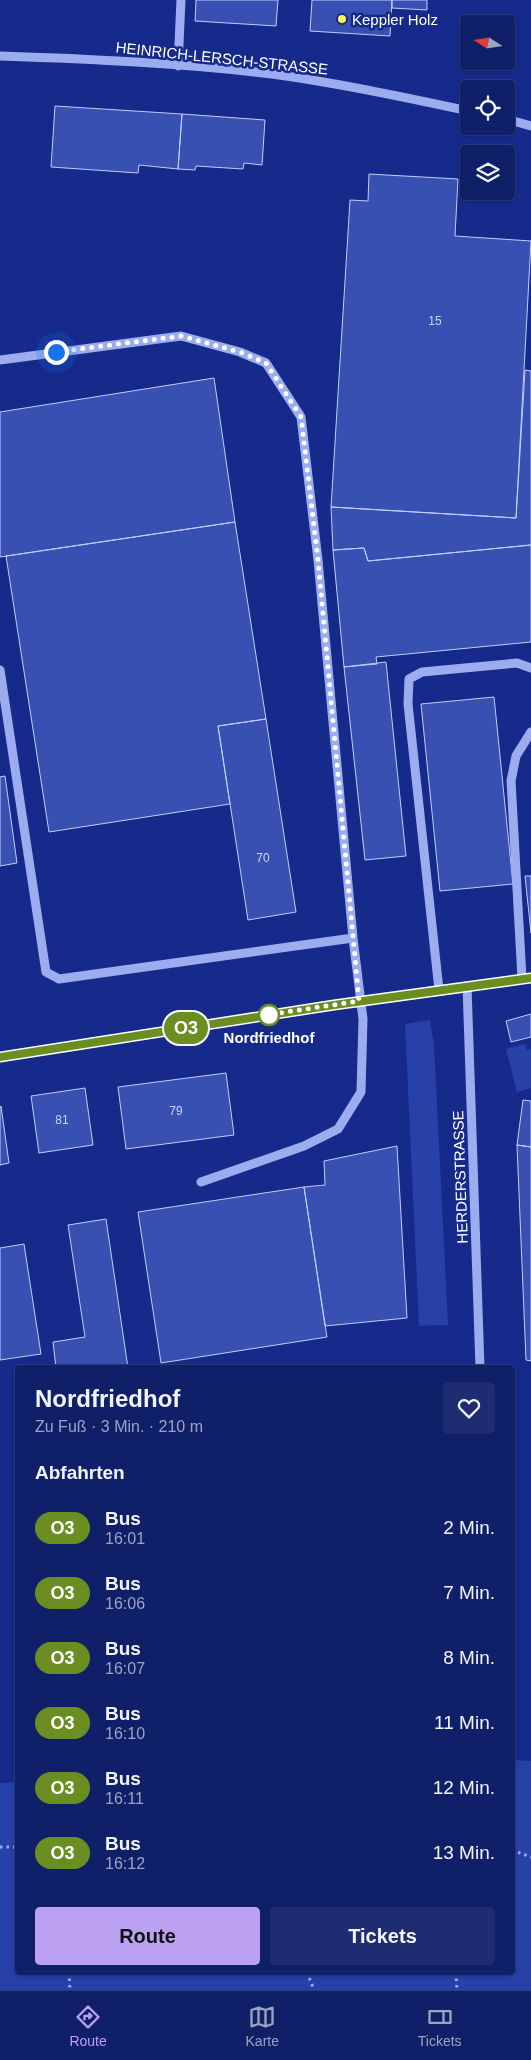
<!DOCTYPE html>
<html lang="de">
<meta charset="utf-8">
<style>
:root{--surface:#102068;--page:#1e2d71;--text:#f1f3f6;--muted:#9ca3c0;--line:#303e7c;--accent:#bca0f2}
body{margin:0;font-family:Arial,sans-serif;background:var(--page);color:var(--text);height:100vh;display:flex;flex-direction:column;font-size:19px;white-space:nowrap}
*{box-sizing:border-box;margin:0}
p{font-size:16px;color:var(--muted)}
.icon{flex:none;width:28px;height:28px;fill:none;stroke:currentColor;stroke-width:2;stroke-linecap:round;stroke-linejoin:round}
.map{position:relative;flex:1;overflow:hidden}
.panel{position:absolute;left:15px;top:1365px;width:500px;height:610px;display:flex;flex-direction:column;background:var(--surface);border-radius:5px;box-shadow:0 1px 4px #0004,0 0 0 1px var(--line)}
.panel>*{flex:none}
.badge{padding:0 10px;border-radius:16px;font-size:18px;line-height:32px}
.needle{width:32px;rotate:282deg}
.buttons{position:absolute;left:460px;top:15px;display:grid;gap:10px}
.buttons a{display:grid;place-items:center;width:55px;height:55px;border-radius:5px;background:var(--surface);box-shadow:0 1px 4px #0004,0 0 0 1px var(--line);font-size:25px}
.you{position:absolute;width:25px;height:25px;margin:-12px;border:4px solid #fff;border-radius:50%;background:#1a73e8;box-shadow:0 0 0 8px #1a73e833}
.map>.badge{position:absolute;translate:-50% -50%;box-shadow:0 0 0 2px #fff}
h2{padding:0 20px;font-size:19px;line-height:45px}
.round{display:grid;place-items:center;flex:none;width:52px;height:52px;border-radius:5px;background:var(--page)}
.summary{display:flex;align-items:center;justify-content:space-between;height:85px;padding:0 20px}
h1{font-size:24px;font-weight:800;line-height:38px}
.action{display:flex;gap:10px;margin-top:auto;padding:10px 20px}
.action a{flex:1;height:58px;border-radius:5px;background:var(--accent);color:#111;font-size:20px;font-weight:800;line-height:58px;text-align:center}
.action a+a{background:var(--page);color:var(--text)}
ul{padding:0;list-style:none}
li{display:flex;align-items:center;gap:15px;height:65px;padding:0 20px}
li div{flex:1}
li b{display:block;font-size:19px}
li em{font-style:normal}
li .badge{min-width:55px;font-weight:700;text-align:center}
.menu{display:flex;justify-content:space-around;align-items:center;height:70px;border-top:1px solid var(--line);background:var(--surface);font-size:14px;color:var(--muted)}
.menu a{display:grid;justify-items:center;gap:2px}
.menu .selected{color:var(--accent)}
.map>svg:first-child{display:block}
.green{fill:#2741a9}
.building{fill:#3850b2;stroke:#c3cefb}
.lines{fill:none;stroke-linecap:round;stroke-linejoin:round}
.path{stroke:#9cadef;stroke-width:3;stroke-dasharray:2.5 4;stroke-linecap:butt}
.minor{stroke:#9cadef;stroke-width:9}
.line-casing{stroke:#fff;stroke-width:11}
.line{stroke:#6b8e23;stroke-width:8}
.walk{stroke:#fff;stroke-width:5;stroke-dasharray:0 9}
.poi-dot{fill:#fff95b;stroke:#152a8a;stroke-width:2}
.stop-dot{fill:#fff;stroke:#6b8e23;stroke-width:2.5}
.labels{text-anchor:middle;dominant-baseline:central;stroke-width:5;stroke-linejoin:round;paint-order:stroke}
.number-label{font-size:12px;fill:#cdd3ec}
.poi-label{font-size:15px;fill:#fff;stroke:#152a8a;text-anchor:start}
.street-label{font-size:15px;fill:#fff;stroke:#152a8a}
.stop-label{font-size:15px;font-weight:bold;fill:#fff;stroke:#152a8a}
</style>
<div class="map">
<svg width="531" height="1990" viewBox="0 0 531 1990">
<rect width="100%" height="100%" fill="#152a8a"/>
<path class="green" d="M430,1020l4,25 14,280 -29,1 -14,-302z
M525,1044l2,6 4,-1v39l-14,4 -11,-43z
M513,1760l18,1v229h-531v-207l17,-1 1,190h494z"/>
<path class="building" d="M196,0h82l-2,26 -81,-5z
M312,0h80l-2,36 -80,-5z
M392,0h35v10l-35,-2z
M55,106l127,8 -4,55 -39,-4 -1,8 -87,-6z
M182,114l83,6 -3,45 -18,-2 -1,6 -47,-3 -1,4 -17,-1z
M369,174l89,5 -3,57 76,5 -15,277 -185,-11 19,-307 18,1z
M525,370l6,1v174l-163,16 -4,-13 -31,2 -2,-43 185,11z
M214,378l21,144 -235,35v-145z
M235,522l31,197 -48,7 12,78 -181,28 -43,-276z
M531,545v97l-155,15 1,7 -33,3 -11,-117 31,-2 4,13z
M386,662l20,194 -41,4 -21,-193z
M494,697l19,187 -73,7 -19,-187z
M266,719l30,193 -48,8 -30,-194z
M5,776l12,87 -17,3v-89z
M525,876h6v57z
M531,1014v23l-20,5 -5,-21z
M226,1073l8,62 -108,14 -8,-62z
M85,1088l8,57 -54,8 -8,-57z
M523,1100l8,1v46l-14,-2z
M1,1106l8,57 -9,2v-58z
M517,1145l14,2v214l-5,-1z
M397,1146l10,172 -82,8 -21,-139 21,-2 -1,-24z
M304,1187l23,150 -166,26 -23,-151z
M106,1219l22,149h-72l-3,-26 32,-5 -17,-112z
M24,1244l17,110 -41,6v-112z"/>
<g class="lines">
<path class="path" d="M0,1847h18
M512,1850l19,7
M69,1972l1,18
M307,1972l7,18
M456,1972l1,18"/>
<path class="minor" d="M0,56c90,3 182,7 272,18 66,9 131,23 197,37
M178,66l3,-66
M506,119l25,7
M0,360l181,-24 59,16 26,11 35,54 17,143 35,378 10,81 -2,73 -23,37 -34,17 -103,36
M0,670l46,302 13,7 294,-41
M522,978l-11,-197 5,-25 15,-24
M467,986l13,382
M439,990l-31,-286 1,-25 13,-7 95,-9 14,5
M0,1057l334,-52 197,-27"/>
</g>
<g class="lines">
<g class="line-casing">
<path id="line" d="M0,1057l334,-52 197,-27"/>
</g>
<use href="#line" class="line"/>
<path class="walk" d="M56,352l125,-16 59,16 26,11 35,54 17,143 41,441 -93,14h3"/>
</g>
<circle class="poi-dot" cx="342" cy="19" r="5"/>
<circle class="stop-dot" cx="269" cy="1015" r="10"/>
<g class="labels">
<g class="number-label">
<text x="435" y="321">15</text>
<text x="263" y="858">70</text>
<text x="176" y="1111">79</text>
<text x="62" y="1120">81</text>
</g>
<g class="poi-label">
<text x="352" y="19">Keppler Holz</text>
</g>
<g class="street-label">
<text transform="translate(222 58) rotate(6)">HEINRICH-LERSCH-STRASSE</text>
<text transform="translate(460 1177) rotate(-92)">HERDERSTRASSE</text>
</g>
<g class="stop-label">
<text x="269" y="1037">Nordfriedhof</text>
</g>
</g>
</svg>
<div class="buttons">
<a><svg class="needle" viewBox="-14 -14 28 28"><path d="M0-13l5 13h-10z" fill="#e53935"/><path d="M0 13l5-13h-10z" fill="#9ca3c0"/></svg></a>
<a><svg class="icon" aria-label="locate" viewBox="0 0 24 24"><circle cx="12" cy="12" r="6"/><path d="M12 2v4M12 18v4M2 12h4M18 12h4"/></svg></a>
<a><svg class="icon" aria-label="layers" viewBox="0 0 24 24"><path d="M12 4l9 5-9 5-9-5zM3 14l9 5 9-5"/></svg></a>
</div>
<div class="you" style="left:56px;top:352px"></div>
<b class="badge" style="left:186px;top:1028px;background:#6b8e23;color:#fff">O3</b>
<section class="panel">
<div class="summary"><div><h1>Nordfriedhof</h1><p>Zu Fuß · 3 Min. · 210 m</p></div><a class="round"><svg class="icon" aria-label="heart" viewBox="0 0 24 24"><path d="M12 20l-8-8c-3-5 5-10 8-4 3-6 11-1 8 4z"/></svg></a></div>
<h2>Abfahrten</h2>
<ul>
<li><span class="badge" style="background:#6b8e23;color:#fff">O3</span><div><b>Bus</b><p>16:01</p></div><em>2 Min.</em></li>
<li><span class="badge" style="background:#6b8e23;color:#fff">O3</span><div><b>Bus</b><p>16:06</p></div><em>7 Min.</em></li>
<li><span class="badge" style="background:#6b8e23;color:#fff">O3</span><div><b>Bus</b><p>16:07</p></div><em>8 Min.</em></li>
<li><span class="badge" style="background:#6b8e23;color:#fff">O3</span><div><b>Bus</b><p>16:10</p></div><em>11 Min.</em></li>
<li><span class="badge" style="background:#6b8e23;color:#fff">O3</span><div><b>Bus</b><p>16:11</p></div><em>12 Min.</em></li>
<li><span class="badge" style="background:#6b8e23;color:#fff">O3</span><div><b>Bus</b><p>16:12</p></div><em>13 Min.</em></li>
</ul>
<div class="action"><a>Route</a><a>Tickets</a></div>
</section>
</div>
<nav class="menu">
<a class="selected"><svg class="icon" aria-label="directions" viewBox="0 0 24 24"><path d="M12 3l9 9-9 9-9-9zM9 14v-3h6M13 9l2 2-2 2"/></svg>Route</a>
<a><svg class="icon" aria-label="map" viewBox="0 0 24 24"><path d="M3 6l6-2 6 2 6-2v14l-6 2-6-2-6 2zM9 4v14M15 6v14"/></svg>Karte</a>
<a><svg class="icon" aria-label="tickets" viewBox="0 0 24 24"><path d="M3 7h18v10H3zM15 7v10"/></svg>Tickets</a>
</nav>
